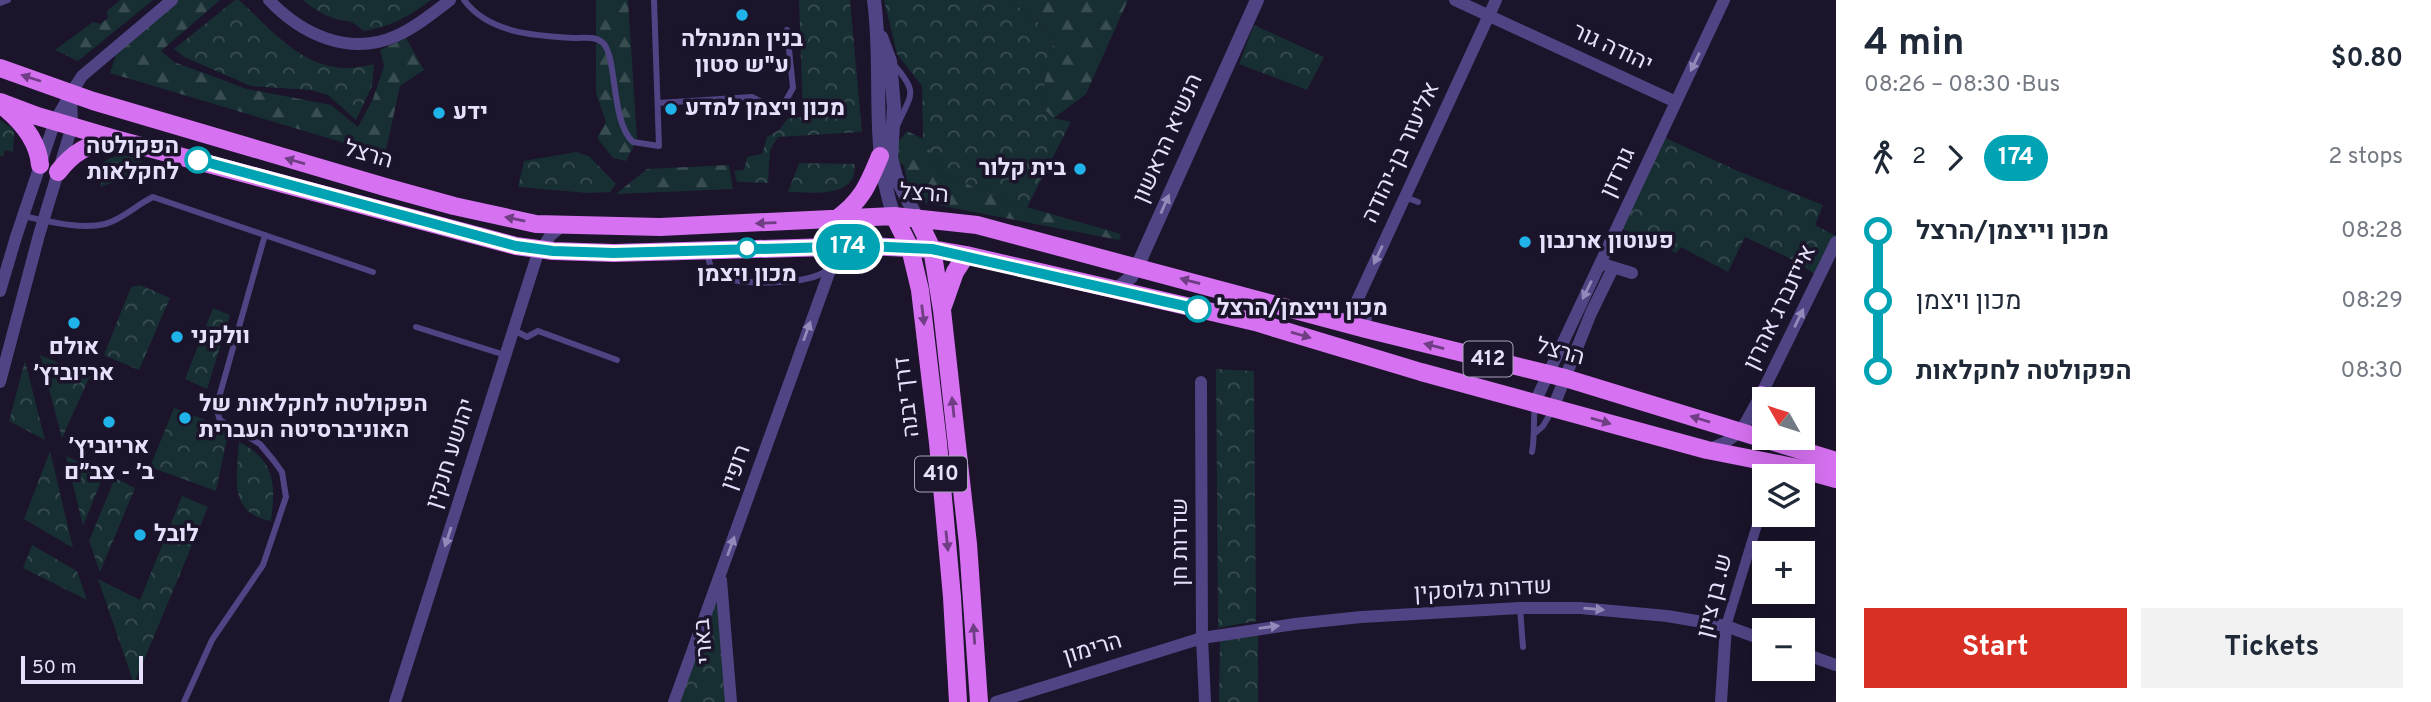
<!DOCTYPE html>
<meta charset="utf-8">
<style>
:root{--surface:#fff;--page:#f2f2f3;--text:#1f2937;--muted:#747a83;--accent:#d93025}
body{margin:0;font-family:Overpass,Heebo,sans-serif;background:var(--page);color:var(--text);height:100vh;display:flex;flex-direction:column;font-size:26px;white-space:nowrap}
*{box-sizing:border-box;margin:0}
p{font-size:23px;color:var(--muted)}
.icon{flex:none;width:38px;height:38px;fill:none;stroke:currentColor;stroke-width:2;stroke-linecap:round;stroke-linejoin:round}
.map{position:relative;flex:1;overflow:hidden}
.side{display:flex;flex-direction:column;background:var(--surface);width:595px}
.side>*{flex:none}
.badge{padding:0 14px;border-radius:23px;font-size:24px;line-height:46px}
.needle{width:46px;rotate:309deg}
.buttons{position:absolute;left:1752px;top:387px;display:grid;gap:14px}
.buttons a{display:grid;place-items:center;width:63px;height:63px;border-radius:0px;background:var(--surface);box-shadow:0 7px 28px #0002;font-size:35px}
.scale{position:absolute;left:21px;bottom:18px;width:122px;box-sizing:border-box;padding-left:7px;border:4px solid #e7e0fc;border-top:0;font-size:19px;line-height:24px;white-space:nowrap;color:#e7e0fc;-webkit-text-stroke:5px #1b142a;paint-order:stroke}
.map>.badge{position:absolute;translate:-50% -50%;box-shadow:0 0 0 4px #fff}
.legs{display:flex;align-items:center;gap:10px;height:77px;padding:0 28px;font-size:23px}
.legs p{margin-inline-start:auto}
.overview{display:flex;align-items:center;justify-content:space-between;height:119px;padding:0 28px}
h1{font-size:38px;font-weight:700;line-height:52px}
.button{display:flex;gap:14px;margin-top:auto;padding:14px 28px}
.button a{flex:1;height:80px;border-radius:0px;background:var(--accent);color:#fff;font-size:28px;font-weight:700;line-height:80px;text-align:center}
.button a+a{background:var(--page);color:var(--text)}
ul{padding:0 28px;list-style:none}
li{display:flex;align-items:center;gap:24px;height:70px;font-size:26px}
li i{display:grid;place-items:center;width:10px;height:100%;margin:0 9px;background:currentColor}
li i::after{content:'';width:18px;height:18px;margin:-9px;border:5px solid;border-radius:50%;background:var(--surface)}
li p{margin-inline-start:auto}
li:first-child i{background:linear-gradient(#0000 50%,currentColor 0)}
li:last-child i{background:linear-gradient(currentColor 50%,#0000 0)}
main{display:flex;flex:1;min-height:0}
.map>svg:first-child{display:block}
.forest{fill:url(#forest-firs)}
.park{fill:url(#park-crowns)}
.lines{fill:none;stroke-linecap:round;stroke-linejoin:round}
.service{stroke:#514484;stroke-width:6}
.pedestrian{stroke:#514484;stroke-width:10}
.minor{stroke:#514484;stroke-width:12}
.tertiary{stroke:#514484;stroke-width:14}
.primary{stroke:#d671f1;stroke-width:18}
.oneway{fill:#948aba}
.oneway2{fill:#6f3e84}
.line-1-casing{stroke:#fff;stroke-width:16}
.line-1{stroke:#00a3b4;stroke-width:10}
.poi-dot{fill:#1fb3e9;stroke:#1b142a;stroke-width:2.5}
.stop-1-dot{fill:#fff;stroke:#00a3b4;stroke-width:3.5}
.labels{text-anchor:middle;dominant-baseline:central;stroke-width:7;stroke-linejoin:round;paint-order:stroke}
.shield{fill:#1b142a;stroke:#aaa3bd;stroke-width:2}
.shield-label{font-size:21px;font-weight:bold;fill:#e7e0fc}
.poi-label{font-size:23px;font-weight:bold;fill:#e7e0fc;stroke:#1b142a;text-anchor:start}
.street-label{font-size:23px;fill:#e7e0fc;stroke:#1b142a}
.stop-label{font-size:23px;font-weight:bold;fill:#e7e0fc;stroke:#1b142a;text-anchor:end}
</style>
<main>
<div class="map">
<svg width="1836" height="702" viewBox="0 0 1836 702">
<defs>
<pattern id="forest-firs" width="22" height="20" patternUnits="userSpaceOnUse" patternTransform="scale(1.75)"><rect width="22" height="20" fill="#172f33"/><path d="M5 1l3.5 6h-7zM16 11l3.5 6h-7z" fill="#394d51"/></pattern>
<pattern id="park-crowns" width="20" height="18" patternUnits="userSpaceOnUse" patternTransform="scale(1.75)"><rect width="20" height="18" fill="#172f33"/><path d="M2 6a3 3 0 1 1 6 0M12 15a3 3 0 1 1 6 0" fill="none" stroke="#394d51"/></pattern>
</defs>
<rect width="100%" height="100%" fill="#1b142a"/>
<path class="forest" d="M120,0h33l-75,61 -23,-11 38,-28 7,2 8,-6 -1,-7z
M178,0h42l-59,51 13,11 73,27 84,16 27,22 15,-28 11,-33 -4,-16 26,-12 18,32 -24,16 -15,69 -275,-82 8,-24z
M596,0h32l9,140 -11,21 -13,-3 -16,-20 9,-16 -10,-29z
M1010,0h118l-42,94 -32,24 -12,-10 5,-47 7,-19 -9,-14z
M907,131l16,8 20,34 71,32 13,2 94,27 -2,6 -208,-40 -7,-34 -8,-6v-15z
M729,165l4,24 -117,5 31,-25z"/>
<path class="park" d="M235,0h4c31,28 62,68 108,68 8,0 18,-2 27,-4l-2,22 -16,34 -28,-25 -17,-5 -60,-4 -67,-29 -10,-8z
M303,0h128c-22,16 -40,27 -68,31 -12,-13 -15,-8 -30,-13 -11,-4 -21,-10 -30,-18z
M799,0h51l12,132 -84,5 -8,13 -2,33 -31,-1 -3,-11 10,-1 3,-13 15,-3 5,-17 12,-7 9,-12 15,-1z
M884,0h126l35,28 9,14 -7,20 -5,46 12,10 17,4 -44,85 -13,-2 -71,-32 -20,-34 -1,-53 -25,-32z
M1254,25l70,32 -17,33 -68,-26z
M0,120l14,10 -1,22 -8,-2 -2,7 -3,-1z
M1659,135l79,36 85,34 -8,20 21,11 -16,41 -31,-19 -44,-21 -17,35 -47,-25 -5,6 -59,-27z
M576,152l13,4 27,28 -6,8 -22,1 -70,-6 6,-26z
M123,155l20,5c-9,17 -27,21 -43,27l2,-7 -8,-3c7,-15 13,-20 29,-22z
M799,163l56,1c-1,5 0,12 -4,17 -12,16 -45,11 -63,11z
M140,285l30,13 -31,72 -35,-15 27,-68z
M213,308l17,7 -23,74 -22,-10z
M40,355l50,21 -28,62z
M25,361l20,79 -36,-19z
M1216,369l38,2 2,250 -38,7z
M174,408l37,14 17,11 -12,58 -66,-24z
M239,442c36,18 37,42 32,79 -44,-8 -34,-45 -32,-79z
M50,451l23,97 -49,-29z
M66,456l38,18 -21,52z
M115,478l20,10 -35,84 -11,-31z
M182,496l26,11 -74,177 -36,-105 42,21z
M32,545l45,26 10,29 -64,-32z
M718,594l9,108h-49z
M1258,635v67h-39l1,-63z"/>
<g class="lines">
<path class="service" d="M464,0c25,34 73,36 112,38 9,0 18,-2 26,4 16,13 8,79 31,100l26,4 -5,-146
M0,3l8,-3
M894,65c26,29 16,30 3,61
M658,103l94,-6 18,9 15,-4 8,-14 -6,-58
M1405,197l13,5
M23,216c25,5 57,14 82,8 18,-5 31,-19 48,-27l220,75
M707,252c2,9 3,19 12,24 19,10 92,9 108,-6
M416,327l89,28
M1366,329l6,-22
M514,330l13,7 11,-6 79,29
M1535,433l8,-7 10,-17
M1532,452c3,-16 1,-30 3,-47
M1520,608l3,39
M184,702l28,-62 51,-75 23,-68 -4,-25 -8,-11 -14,-17 -40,-24 -4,-12 49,-173"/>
<path class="pedestrian" d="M1726,626l38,-124"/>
<path class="minor" d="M269,0c32,34 80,57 127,36 20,-9 37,-23 54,-36
M1455,0l221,102
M1606,265l26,8
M0,291l16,-54 39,-116 16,-28 11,-17 90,-76
M1344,323l11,-18 141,-305
M0,382l39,-147 33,-109 -1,-32
M1201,382l1,256 3,64
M1535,402l189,-402
M1553,408l38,-95 22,-45
M1708,450l18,-8 15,-11 20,-36 75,-153
M721,580l10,122
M1802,653l34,12
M395,702l142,-446 13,-20 12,-10
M674,702l164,-454
M996,702l206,-64 93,-14 66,-7 159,-9h60l87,8 59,10 38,14
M1721,702l5,-76"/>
<path class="tertiary" d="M874,0c10,73 -5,145 20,216
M881,37l9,24 4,46 -3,51 5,19 21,41
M1115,291l16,-14 6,-10 120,-267"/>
<path class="primary" d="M0,68l93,33 292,86 69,19 82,18 124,3 234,-11 83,9 389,104 199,49 271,83
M0,102l37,14 78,23 401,107 37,5 61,2 252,-7 66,3 34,6 289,67 166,50 286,78 86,17 43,12
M5,108c18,15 33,33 35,57
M58,172c15,-20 31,-28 55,-33
M894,216l16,32 10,42 18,153 14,154 6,105
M917,218l15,31 10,61 26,234 11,158
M835,220c27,-19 33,-35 45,-64
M943,306l12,-34 11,-17
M1761,395l3,16"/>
</g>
<defs><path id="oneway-solid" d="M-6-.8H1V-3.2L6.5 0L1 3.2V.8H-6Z" transform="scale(1.75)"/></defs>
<g class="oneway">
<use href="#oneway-solid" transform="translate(1695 62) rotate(116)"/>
<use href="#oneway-solid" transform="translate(1165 204) rotate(-66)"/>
<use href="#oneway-solid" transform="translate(1378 255) rotate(115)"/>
<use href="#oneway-solid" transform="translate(1587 290) rotate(116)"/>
<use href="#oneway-solid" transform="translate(1799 318) rotate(-64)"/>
<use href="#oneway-solid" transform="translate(807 331) rotate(-70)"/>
<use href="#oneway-solid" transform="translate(448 537) rotate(108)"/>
<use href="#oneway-solid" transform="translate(731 546) rotate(-70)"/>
<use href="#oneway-solid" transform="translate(1594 609) rotate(5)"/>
<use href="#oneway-solid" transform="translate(1269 627) rotate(-8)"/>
</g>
<g class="oneway2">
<use href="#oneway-solid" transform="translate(31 78) rotate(-162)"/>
<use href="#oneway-solid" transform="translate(295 161) rotate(-164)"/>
<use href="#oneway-solid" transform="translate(515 219) rotate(-168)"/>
<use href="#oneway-solid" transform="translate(766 223) rotate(178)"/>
<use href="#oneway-solid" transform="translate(1190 281) rotate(-165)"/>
<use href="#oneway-solid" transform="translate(923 315) rotate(83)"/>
<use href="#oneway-solid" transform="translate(1301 335) rotate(16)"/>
<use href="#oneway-solid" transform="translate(1434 346) rotate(-166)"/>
<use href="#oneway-solid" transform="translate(953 407) rotate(-96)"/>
<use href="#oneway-solid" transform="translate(1700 419) rotate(-163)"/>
<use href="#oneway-solid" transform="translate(1601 421) rotate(16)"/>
<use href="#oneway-solid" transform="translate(947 541) rotate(84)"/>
<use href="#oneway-solid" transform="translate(974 634) rotate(-94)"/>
</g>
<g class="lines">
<g class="line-1-casing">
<path id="line-1" d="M198,160l318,86 37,5 61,2 252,-7 66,3 266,60"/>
</g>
<use href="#line-1" class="line-1"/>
</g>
<g class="poi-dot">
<circle cx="742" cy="15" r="7"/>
<circle cx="671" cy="109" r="7"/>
<circle cx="439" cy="113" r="7"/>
<circle cx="1080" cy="169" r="7"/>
<circle cx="1525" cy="242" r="7"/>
<circle cx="74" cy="323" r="7"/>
<circle cx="177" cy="337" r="7"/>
<circle cx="185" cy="418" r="7"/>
<circle cx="109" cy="422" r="7"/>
<circle cx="140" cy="535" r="7"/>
</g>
<g class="stop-1-dot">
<circle cx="198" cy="160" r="12"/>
<circle cx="747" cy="248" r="9"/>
<circle cx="1198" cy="309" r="12"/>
</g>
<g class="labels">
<g class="shield">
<rect x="1463.5" y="341.5" width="49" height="35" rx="5"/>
<rect x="915" y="456.5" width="52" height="35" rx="5"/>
</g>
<g class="shield-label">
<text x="1488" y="359">412</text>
<text x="941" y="474">410</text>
</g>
<g class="poi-label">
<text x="742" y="40" text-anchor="middle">בנין המנהלה<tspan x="742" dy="26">ע"ש סטון</tspan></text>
<text x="685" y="109">מכון ויצמן למדע</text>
<text x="453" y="113">ידע</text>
<text x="1066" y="169" text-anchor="end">בית קלור</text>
<text x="1539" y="242">פעוטון ארנבון</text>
<text x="191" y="337">וולקני</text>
<text x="74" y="348" text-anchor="middle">אולם<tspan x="74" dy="26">אריוביץ׳</tspan></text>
<text x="199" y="405">הפקולטה לחקלאות של<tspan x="199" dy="26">האוניברסיטה העברית</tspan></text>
<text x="109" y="447" text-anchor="middle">אריוביץ׳<tspan x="109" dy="26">ב׳ - צב״ם</tspan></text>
<text x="154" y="535">לובל</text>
</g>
<g class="street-label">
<text transform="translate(1612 49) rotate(25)">יהודה גור</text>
<text transform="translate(1169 139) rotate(-66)">הנשיא הראשון</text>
<text transform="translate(1402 153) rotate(-65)">אליעזר בן-יהודה</text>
<text transform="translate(368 156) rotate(16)">הרצל</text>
<text transform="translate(1619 173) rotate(-65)">גורדון</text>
<text transform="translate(924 195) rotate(4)">הרצל</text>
<text transform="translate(1781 308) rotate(-64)">אייזנברג אהרון</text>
<text transform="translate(1560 353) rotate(15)">הרצל</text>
<text transform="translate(908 397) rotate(-97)">דרך יבנה</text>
<text transform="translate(452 454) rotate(-72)">יהושע חנקין</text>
<text transform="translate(737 468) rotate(-70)">רופין</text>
<text transform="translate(1181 542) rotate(-90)">שדרות חן</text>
<text transform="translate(1483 591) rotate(-3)">שדרות גלוסקין</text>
<text transform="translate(1716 596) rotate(-76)">ש. בן ציון</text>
<text transform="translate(705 641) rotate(-95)">בארי</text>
<text transform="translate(1093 650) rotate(-17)">הרימון</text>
</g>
<g class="stop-label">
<text x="179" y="147">הפקולטה<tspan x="179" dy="26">לחקלאות</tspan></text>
<text x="747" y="275" text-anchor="middle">מכון ויצמן</text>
<text x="1217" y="309" text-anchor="start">מכון וייצמן/הרצל</text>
</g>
</g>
</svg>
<div class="buttons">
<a><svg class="needle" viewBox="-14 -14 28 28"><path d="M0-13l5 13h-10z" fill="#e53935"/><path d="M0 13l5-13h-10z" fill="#747a83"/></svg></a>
<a><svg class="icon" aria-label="layers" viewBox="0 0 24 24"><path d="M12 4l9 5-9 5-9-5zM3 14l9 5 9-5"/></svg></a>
<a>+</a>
<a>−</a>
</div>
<div class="scale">50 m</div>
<b class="badge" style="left:848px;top:247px;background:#00a3b4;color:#fff">174</b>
</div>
<section class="side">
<div class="overview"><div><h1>4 min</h1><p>08:26 – 08:30 · Bus</p></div><b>$0.80</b></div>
<div class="legs"><svg class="icon" aria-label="walk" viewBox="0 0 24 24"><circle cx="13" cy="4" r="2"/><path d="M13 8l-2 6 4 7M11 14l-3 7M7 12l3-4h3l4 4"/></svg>2<svg class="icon" aria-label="forward" viewBox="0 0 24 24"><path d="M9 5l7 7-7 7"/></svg><b class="badge" style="background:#00a3b4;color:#fff">174</b><p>2 stops</p></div>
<ul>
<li><i style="color:#00a3b4"></i><b>מכון וייצמן/הרצל</b><p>08:28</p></li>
<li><i style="color:#00a3b4"></i><span>מכון ויצמן</span><p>08:29</p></li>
<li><i style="color:#00a3b4"></i><b>הפקולטה לחקלאות</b><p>08:30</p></li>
</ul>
<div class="button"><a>Start</a><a>Tickets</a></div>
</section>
</main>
